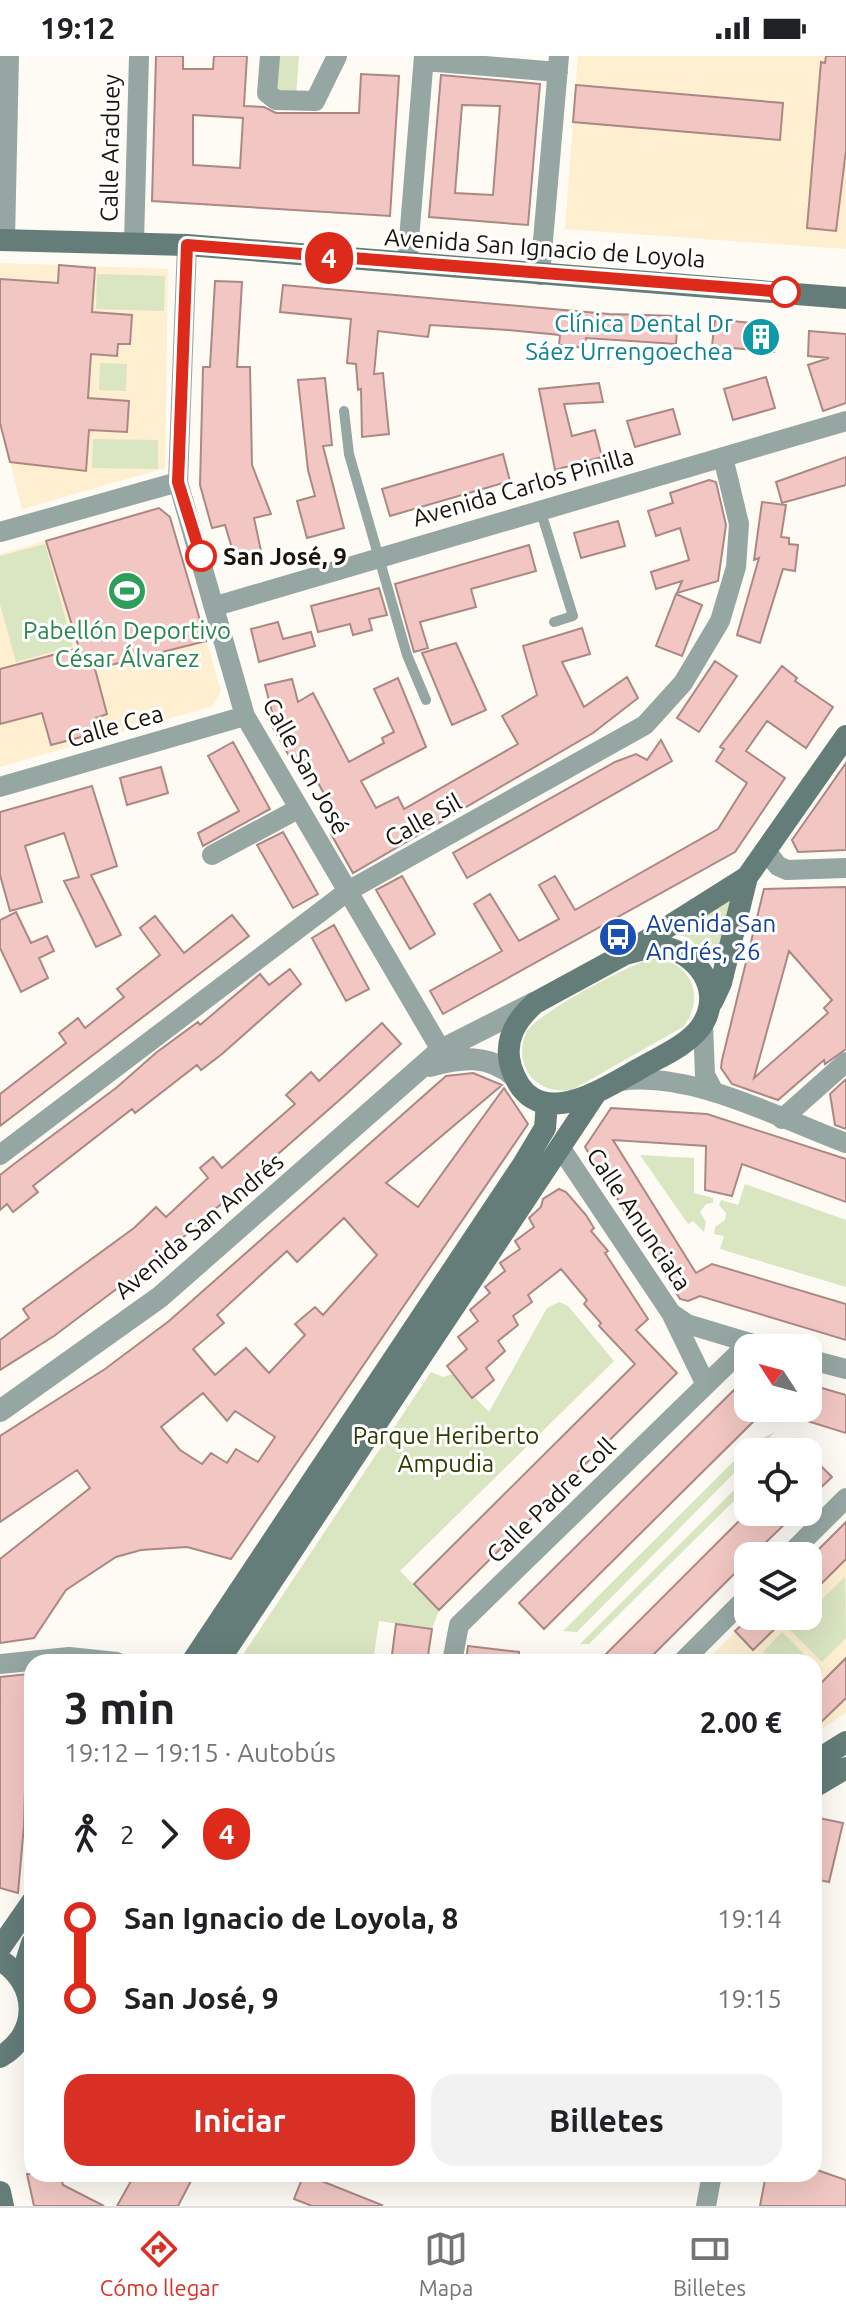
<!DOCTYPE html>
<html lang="es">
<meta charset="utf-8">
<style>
:root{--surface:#fff;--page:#f2f2f2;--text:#202124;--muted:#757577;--line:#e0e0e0;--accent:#d93025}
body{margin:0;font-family:Ubuntu,sans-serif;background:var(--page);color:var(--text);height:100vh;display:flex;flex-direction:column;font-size:30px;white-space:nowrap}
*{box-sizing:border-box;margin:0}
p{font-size:26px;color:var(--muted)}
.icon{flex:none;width:44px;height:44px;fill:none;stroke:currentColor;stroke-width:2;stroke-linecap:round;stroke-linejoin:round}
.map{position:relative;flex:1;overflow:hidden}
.panel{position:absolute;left:24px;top:1598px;width:798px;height:528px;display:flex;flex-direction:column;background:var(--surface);border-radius:24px;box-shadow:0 8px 32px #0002}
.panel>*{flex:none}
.badge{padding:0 16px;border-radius:26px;font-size:28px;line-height:52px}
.needle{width:52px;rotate:306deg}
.buttons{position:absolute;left:734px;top:1278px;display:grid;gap:16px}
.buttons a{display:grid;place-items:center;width:88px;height:88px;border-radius:16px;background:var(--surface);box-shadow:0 8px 32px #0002;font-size:40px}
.map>.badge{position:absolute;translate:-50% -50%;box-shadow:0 0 0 4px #fff}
.legs{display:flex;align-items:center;gap:12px;height:88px;padding:0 40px;font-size:26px}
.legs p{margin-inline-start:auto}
.summary{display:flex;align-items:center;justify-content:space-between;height:136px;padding:0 40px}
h1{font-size:44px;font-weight:700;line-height:60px}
.action{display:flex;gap:16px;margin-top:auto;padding:16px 40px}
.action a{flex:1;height:92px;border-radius:24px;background:var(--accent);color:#fff;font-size:32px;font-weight:700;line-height:92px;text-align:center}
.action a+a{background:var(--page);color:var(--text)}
ul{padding:0 40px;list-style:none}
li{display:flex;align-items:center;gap:28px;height:80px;font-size:30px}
li i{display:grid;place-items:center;width:12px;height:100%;margin:0 10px;background:currentColor}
li i::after{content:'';width:20px;height:20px;margin:-10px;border:6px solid;border-radius:50%;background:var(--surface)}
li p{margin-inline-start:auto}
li:first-child i{background:linear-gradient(#0000 50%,currentColor 0)}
li:last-child i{background:linear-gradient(currentColor 50%,#0000 0)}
.status{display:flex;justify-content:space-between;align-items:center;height:56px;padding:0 40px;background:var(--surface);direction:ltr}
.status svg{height:22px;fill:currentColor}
.tabs{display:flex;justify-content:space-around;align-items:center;height:112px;border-top:2px solid var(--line);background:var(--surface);font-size:22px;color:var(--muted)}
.tabs a{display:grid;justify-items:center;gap:4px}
.tabs .selected{color:var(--accent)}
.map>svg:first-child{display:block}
.built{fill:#fdefd0}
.green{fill:#dae5c2}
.building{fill:#f2c7c3;stroke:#ab8884;stroke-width:2;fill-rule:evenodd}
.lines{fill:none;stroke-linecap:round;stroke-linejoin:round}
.service{stroke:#95a6a3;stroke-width:10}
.minor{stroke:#95a6a3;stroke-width:20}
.tertiary{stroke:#95a6a3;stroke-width:22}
.secondary{stroke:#647d79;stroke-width:22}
.line-1-casing{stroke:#fff;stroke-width:18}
.line-1{stroke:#dd2a1a;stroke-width:12}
.stop-1-dot{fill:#fff;stroke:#dd2a1a;stroke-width:4}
.labels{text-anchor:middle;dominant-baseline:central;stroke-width:6;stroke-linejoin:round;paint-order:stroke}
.street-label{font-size:24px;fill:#1a150a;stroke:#fff}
.culture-label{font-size:24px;fill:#0d838f;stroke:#fff;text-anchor:end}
.stop-label{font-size:24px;font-weight:bold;fill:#1a150a;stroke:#fff;text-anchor:start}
.leisure-label{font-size:24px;fill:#27864d;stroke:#fff}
.transit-label{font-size:24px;fill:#164399;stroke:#fff;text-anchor:start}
.park-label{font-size:24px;fill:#2f3b00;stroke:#fff}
</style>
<div class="status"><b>19:12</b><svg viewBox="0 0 49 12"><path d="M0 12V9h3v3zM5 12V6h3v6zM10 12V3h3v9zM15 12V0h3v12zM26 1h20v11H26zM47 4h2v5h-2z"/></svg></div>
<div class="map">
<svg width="846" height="2150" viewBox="0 0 846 2150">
<rect width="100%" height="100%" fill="#fdfbf4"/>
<path class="built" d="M578,0h268v193l-281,-20z
M0,207l168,6 -3,199 -143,41 -22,-86z
M159,452l11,9 51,174 -8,15 -213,61v-213z
M846,1466v191l-32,21v-72h-109l46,-46h57v-56z"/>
<path class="green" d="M276,0h23l-3,40 -22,-6z
M97,218l68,2 -1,35 -68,-2z
M100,307l27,1 -1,27 -27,-1z
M93,383l65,1v29l-66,-1z
M45,488l28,102 -57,16 -16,-58v-48z
M729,841l3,4 -16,65 -27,-28 -20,-6z
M656,902c36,5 50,40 27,69l-111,63c-15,2 -29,-1 -40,-12 -11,-13 -13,-32 -5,-47 10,-17 107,-70 129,-73z
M640,1099l54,3v35l19,5v5l-7,1 -6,8 6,10 -2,10 -11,-11 -5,3z
M745,1128l101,36v67l-126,-38 4,-13 -10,-2 1,-7 10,-7 1,-7 -7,-8 2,-5 17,5z
M559,1246l9,4 46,55 -214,210 39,39 -7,19 -53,-8 -6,41h-135l193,-290 12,5 10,-3 36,38 58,-104z
M775,1376l-20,20h-7v7l-171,173 -14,-1 188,-187z
M748,1420v11l-159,157h-9z
M845,1521l1,61 -24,24 -32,-32z
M782,1576l30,30h-39l-10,-10z"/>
<path class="building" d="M156,0h27v13h30l1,-13h33l-3,50 20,1 12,6h83l2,-39 38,2 -9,140 -238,-15zM193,59l50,3 -3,50 -47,-3z
M826,0h20v94l-10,81 -29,-3 14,-166 4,1z
M441,19l99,9 -12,141 -99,-8zM462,49l38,1 -7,89 -38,-2z
M576,29l207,18 -3,37 -207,-18z
M59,209l36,3 -3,44 40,3 -2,29h-12l-1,12 -26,-2 -3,44 41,3 -2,31 -38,-2 -3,41 -76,-9 -10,-39v-144l58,4z
M215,225l27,1 -5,85h13l2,98 19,49 -17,4 7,33 -26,7 -10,-33 -13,3 -12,-43 3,-118h7z
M283,229l326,29 69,2 -2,28 -90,-6 -1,10 -26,-3 1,-10 -52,-5 -78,-5 -2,12 -50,-6 -4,43 9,-1 6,61 -27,3 -1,-48 -3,1 -2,-26 -9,-1 4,-44 -71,-7z
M715,263l62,7 -3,26 -62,-6z
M809,275l37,3v69l-23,8 -15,-46 21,-7 -21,-2z
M766,321l9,31 -42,12 -9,-31z
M325,322l7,67 -9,1 21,82 -37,10 -10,-37 18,-5 -7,-26 -10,-90z
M599,327l4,19 -39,2 8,32 23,-6 7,27 -47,13 -16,-81z
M673,353l7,25 -45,13 -8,-26z
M503,398l7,27 -120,35 -8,-27z
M846,401v28l-64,18 -6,-21z
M709,424l7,2 10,43 -8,56 -41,12 5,-12 -26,8 -5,-17 38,-12 -9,-32 -24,8 -8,-25 25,-8 -3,-10z
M762,446l24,3 -5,32 8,1v6l9,1 -3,26 -12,-2 -23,74 -23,-8 22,-77 -5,2z
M159,452l11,9 36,124 -111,28 12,45 -11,4 4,14 -49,13 -9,-32 -42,11v-55l79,-21 -33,-107z
M618,465l7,25 -44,12 -7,-25z
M529,489l7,26 -65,18 5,18 -56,15 8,26 -14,4 -19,-68z
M379,532l8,27 -18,4 3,11 -19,5 -3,-11 -32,8 -7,-26z
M676,538l26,11 -20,51 -26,-10z
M278,566l5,17 28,-7 4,14 -56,16 -8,-33z
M582,572l8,26 -28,8 22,45 43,-30 11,21 -45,35 -240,140 -22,-39 12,-7 -42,-74 -10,6 -23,-40 5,-3 -8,-31 27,-6 6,23 15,-9 36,69 35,-19 -2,-5 12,-6 -20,-43 24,-11 28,69 -65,34 15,27 22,-11 6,12 114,-65 -16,-28 35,-21 -14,-49z
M456,587l30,67 -34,15 -30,-72z
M715,605l22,15 -38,56 -22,-14z
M782,610l15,12 -2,3 38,26 -27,41 -39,-27 -21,30 39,27 -50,74 -292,162 -13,-23 72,-40 -28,-47 16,-10 29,47 40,-22 -20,-34 16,-9 20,34 143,-81 29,-46 -31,-22 8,-12 -4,-2z
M661,684l11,21 -205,117 -14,-25 162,-91 21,-8 11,6z
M233,686l37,67 -67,37 -5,-13 41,-22 -31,-55z
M846,707v87l-48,2 -6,-12z
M161,711l7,26 -41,12 -7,-27z
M92,730l25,80 -26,9 30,60 -25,12 -32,-66 15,-4 -15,-44 -39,13 17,56 -32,9 -10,-36v-63z
M283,776l35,62 -25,14 -36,-63z
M402,820l33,58 -25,15 -34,-59z
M846,831v162l-21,15 -1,-4 -46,40 -46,-16 -11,-16 1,-8 42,-171zM789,895l43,49 -8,8 4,5 -74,65z
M16,856l15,31 16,-7 7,15 -15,7 9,20 -27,14 -21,-44v-28z
M232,859l17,21 -249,190v-32l66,-51 -7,-10 19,-15 7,10 39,-31 -7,-8 43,-34 -20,-27 15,-12 29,37z
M334,869l35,64 -23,12 -34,-63z
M290,913l11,15 -79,70 -21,16 -4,-5 -62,48 -3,-4 -99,77 5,6 -25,20 -6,-8 -7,6v-35l14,-11 102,-76 41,-36 41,-30 2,3 60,-51 9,11z
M382,967l19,21 -57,52 -173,152 -117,88 -54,34v-30l29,-22 -6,-9 111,-81 22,-21 10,10 42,-39 -8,-10 13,-11 9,11 73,-64 -9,-9 25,-23 8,9z
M473,1017l29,12 -116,98 32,24 86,-119 24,36 -297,435 -44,-12 -46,3 -25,7 -50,33 -32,48 -34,5v-84l90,-71 -13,-18 -77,52v-86l105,-67 64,-48 277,-245zM344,1162l33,37 -54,60 -8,-8 -20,17 10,11 -36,38 -23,-25 -31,27 -22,-26 31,-26 -7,-8 70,-64 10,11zM203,1337l24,28 8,-10 40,26 -17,25 -22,-13 -9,14 -16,-10 -9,11 -22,-14 -19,-23z
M846,1023v50l-11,-4 -5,-31z
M611,1052l96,6 139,45v43l-104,-38 -10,32 -27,-6 1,-44 -93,-6 83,133 16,-9 134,40v36l-146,-44 -12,5 -8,-2 -95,-152z
M559,1133l7,3 20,23 8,13 -3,3 17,20 -3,2 43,66 -12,11 41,43 -238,237 -25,-26 221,-220 -36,-38 2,-3 -17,-19 3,-4 -26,-31 -33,26 4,7 -19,14 5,9 -20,16 7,10 -19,17 8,12 -22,18 -25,-32 20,-17 -9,-12 20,-16 -8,-11 20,-17 -5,-6 20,-16 -5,-8 20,-14 -5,-8 19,-14 -5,-9 12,-11 2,-8z
M808,1328l38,11v38l-68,-21v-4h30z
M738,1330l10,9v13h19l-223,221 -25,-26z
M808,1397l24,24 -24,23z
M748,1456h49l-45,44h-4v4l-102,102h-48z
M846,1466v37l-38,38v-37z
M751,1560h37l-35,34 -18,-19z
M396,1568l36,5 -5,33h-36z
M468,1590l51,6v10h-53z
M846,1602v40l-32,31v-39z
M28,1618l-4,151 -6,68 -18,-5v-211z
M814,1761l29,6 -14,59 -15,-3z
M814,2113l32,11v26h-86l6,-32h48z
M27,2118h33l3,11 41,21h-70z
M135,2118h43l13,7 -13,25h-61z
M304,2118l78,31 -1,1h-69l-18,-7z"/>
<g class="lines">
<path class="service" d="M344,355l5,43 58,201 19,45
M540,453l33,107 -19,6"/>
<path class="minor" d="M270,0l-3,37 9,7 39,1 22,-45
M424,5l134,11
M5,184l4,-184
M134,186l5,-186
M187,189l-9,237 67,234 196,334
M407,208l17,-208
M540,219l19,-219
M0,476l178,-50
M216,550l630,-185
M0,731l245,-71
M766,795l12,15 9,4 59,-2
M212,799l86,-46
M703,968l2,51 9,17
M620,1025c70,-11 161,38 226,62
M782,1063l64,-57
M560,1091l111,166 16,11 80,24
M0,1099l348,-264 297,-166 38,-42 37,-62 16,-54 3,-43 -16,-67
M671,1257l35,72
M808,1303l38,10
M788,1500l58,-58
M452,1606l7,-37 290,-282
M682,1606l66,-66
M0,1608l69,-7 48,5
M706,2150l6,-32"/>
<path class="tertiary" d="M430,1010c32,-9 58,-12 84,10
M0,1355l160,-114 281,-247 93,-47"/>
<path class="secondary" d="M0,184l187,5 659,53
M655,890c41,2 72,45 45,82 -15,19 -41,29 -61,41 -38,21 -106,67 -128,-2 -8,-27 5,-47 24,-64l90,-49z
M636,891l111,-70 99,-141
M712,946l9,-19 26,-106
M192,1606l332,-499 21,-35 2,-25
M218,1606l378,-569
M814,1706l32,-20
M814,1731l32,-19
M0,1892l32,-46
M0,1904c39,24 40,74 0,97
M21,1922l11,-35
M0,2136l3,14"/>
</g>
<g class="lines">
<g class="line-1-casing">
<path id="line-1" d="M201,500l-23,-74 9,-237 598,47"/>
</g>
<use href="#line-1" class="line-1"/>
</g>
<defs>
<g id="building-disc" transform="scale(2)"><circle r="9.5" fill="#0f9aa8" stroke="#fff"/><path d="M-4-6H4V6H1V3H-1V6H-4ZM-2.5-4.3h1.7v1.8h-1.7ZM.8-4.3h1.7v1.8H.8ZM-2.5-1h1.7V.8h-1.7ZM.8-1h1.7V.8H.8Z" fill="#fff"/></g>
<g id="stadium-disc" transform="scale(2)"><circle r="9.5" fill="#2e9e5b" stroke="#fff"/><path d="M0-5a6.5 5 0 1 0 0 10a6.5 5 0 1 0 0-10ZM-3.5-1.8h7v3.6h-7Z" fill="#fff"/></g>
<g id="bus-disc" transform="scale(2)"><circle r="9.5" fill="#1a4fb4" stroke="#fff"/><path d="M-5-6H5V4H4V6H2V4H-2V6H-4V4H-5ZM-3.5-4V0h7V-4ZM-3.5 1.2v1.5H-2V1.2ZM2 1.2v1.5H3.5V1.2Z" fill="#fff"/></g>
</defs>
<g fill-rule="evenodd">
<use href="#building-disc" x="761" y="281"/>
<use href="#stadium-disc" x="127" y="535"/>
<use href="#bus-disc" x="618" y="881"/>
</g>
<g class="stop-1-dot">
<circle cx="785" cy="236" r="14"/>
<circle cx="201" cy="500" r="14"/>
</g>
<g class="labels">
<g class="street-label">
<text transform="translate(110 92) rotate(-89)">Calle Araduey</text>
<text transform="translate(545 192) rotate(4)">Avenida San Ignacio de Loyola</text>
<text transform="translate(523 431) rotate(-16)">Avenida Carlos Pinilla</text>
<text transform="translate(115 670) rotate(-16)">Calle Cea</text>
<text transform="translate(306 710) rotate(61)">Calle San José</text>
<text transform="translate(423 764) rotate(-29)">Calle Sil</text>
<text transform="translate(639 1163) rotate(56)">Calle Anunciata</text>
<text transform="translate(199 1170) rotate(-40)">Avenida San Andrés</text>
<text transform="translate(551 1444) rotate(-44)">Calle Padre Coll</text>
</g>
<g class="culture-label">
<text x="733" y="267">Clínica Dental Dr<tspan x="733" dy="28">Sáez Urrengoechea</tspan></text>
</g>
<g class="stop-label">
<text x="223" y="500">San José, 9</text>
</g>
<g class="leisure-label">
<text x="127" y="574">Pabellón Deportivo<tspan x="127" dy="28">César Álvarez</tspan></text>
</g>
<g class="transit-label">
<text x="646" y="867">Avenida San<tspan x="646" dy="28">Andrés, 26</tspan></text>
</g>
<g class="park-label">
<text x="446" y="1379">Parque Heriberto<tspan x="446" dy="28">Ampudia</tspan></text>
</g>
</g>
</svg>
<div class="buttons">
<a><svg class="needle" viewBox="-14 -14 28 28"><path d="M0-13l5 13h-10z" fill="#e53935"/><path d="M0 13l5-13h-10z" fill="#757577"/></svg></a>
<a><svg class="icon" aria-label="locate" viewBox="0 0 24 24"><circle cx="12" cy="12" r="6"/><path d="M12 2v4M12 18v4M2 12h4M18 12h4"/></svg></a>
<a><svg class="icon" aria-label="layers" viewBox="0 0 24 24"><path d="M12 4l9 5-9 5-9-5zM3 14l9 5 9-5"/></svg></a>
</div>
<b class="badge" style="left:329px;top:202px;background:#dd2a1a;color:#fff">4</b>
<section class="panel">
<div class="summary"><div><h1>3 min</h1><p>19:12 – 19:15 · Autobús</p></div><b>2.00 €</b></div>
<div class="legs"><svg class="icon" aria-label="walk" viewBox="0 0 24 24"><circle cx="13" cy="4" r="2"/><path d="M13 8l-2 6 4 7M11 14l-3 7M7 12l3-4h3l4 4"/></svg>2<svg class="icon" aria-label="forward" viewBox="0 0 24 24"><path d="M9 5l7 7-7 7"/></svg><b class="badge" style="background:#dd2a1a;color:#fff">4</b></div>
<ul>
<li><i style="color:#dd2a1a"></i><b>San Ignacio de Loyola, 8</b><p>19:14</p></li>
<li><i style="color:#dd2a1a"></i><b>San José, 9</b><p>19:15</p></li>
</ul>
<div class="action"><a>Iniciar</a><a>Billetes</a></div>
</section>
</div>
<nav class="tabs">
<a class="selected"><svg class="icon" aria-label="directions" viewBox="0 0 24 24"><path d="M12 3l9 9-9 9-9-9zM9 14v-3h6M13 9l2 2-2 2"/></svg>Cómo llegar</a>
<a><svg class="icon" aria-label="map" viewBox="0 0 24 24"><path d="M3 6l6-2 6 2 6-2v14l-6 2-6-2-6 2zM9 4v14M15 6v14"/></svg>Mapa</a>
<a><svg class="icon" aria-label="tickets" viewBox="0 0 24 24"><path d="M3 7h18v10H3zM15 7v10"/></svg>Billetes</a>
</nav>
